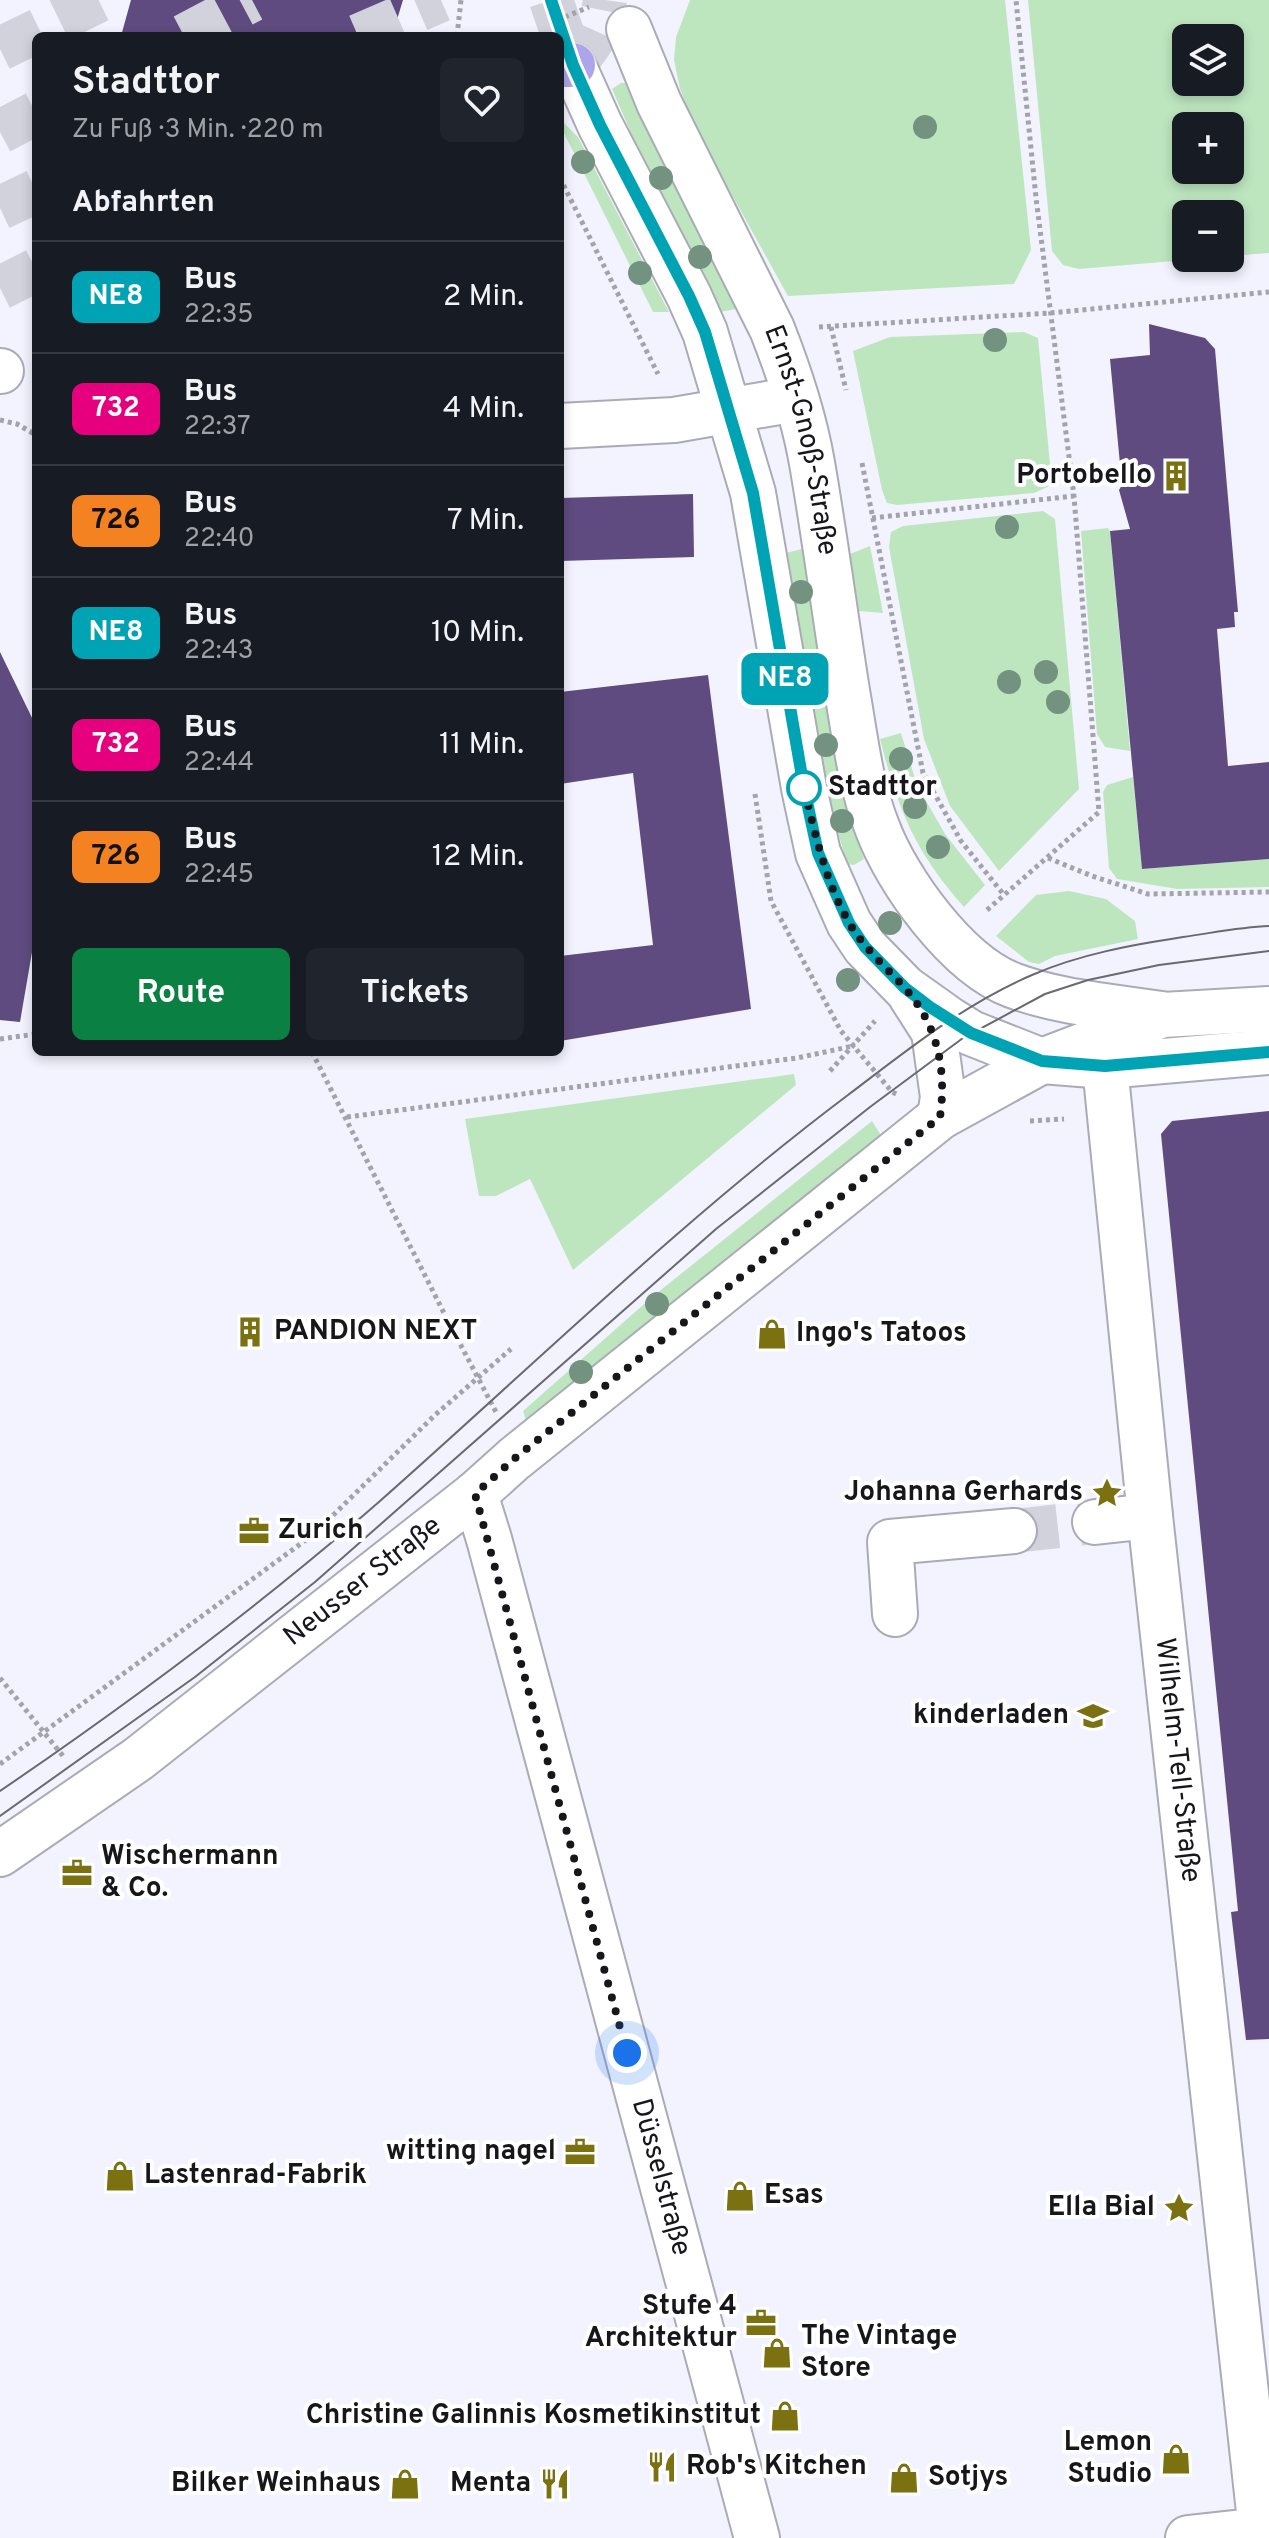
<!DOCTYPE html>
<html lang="de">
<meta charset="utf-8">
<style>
:root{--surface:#171b24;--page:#20242c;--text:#f1f3f6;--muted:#9ea1a6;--line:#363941;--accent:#0b8043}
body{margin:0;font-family:Overpass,sans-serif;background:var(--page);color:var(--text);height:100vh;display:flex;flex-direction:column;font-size:30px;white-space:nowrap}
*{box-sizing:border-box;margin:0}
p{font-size:26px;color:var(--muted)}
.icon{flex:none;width:44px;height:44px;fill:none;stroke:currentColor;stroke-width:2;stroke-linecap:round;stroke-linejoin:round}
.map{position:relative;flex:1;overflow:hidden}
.side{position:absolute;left:32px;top:32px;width:532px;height:1024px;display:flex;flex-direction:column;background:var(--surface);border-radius:12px;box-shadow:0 4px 12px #0003}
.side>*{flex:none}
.badge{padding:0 16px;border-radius:12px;font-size:28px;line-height:52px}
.fabs{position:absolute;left:1172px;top:24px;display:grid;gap:16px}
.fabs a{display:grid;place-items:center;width:72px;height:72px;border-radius:12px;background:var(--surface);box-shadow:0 4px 12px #0003;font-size:40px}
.you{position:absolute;width:40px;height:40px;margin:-20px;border:6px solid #fff;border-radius:50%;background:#1a73e8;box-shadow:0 0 0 12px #1a73e833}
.map>.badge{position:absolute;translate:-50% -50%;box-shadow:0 0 0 4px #fff}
h2{padding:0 40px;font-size:30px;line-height:72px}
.round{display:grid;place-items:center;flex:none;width:84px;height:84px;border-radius:12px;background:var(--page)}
.head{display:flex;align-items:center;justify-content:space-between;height:136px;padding:0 40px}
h1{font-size:38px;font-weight:700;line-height:60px}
.cta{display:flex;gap:16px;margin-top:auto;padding:16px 40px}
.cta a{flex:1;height:92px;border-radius:12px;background:var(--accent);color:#fff;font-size:32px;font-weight:700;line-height:92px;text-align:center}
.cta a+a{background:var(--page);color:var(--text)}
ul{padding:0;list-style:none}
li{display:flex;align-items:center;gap:24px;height:112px;padding:0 40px;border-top:2px solid var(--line)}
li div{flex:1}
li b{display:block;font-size:30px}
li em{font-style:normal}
li .badge{min-width:88px;font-weight:700;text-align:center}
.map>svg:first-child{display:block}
.green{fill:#bde6bf;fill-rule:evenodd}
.building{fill:#5f4b7f}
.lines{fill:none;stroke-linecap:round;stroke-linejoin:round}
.minor-tunnel{stroke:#d2d2dd;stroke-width:44;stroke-dasharray:44 22;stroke-linecap:butt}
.highway-tunnel{stroke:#d2d2dd;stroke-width:44;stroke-dasharray:44 22;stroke-linecap:butt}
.minor-casing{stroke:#ababb7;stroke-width:48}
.highway-casing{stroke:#d5d5d6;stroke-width:48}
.path{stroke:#a3a3ac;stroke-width:5;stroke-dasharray:4 4;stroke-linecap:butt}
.minor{stroke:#fff;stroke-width:44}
.highway{stroke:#aca5ec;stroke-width:44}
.tram{stroke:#696970;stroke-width:2}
.tree{fill:#73927f}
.line-casing{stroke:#fff;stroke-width:18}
.line{stroke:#00a3b4;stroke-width:12}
.walk{stroke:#17171b;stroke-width:8;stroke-dasharray:0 14.4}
.stop-dot{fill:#fff;stroke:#00a3b4;stroke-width:4}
.labels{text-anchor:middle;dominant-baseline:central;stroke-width:8;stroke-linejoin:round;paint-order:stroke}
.street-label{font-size:28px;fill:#17171b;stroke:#fff}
.poi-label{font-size:28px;font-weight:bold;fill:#17171b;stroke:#fff;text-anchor:end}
.stop-label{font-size:28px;font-weight:bold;fill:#17171b;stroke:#fff;text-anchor:start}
</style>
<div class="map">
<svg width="1269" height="2538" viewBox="0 0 1269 2538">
<rect width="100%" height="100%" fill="#f3f3ff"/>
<path class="green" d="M690,0h315l26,250 -17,34 -226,12 -90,-162 -18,-45 -6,-29 2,-23z
M1028,0h241v253l-39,3v-42h-44v44h24l-131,11 -16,-4 -11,-14zM1186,38h44v44h-44zM1186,126h44v44h-44z
M621,83h6l36,79 73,147 -16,3 -83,-165 -25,-58z
M560,119l18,18 91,175h-16l-93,-187z
M1024,332l14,6 14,147 -18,8 -137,12 -10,-2 -5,-13 -29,-139 37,-14z
M1043,511l12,8 24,270 -80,82 -49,-65 -26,-67 -35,-192 2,-15 12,-6z
M1108,528l2,3 20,220 -25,-4 -8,-13 -16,-203z
M870,546l13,67 -24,-2 -9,-57z
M802,549l41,251 21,59 -10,6 -7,-1 -25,-88 -36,-223z
M901,733l16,52 28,49 40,51 -21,22c-49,-55 -66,-97 -84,-168z
M1133,777l9,92 127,-10v28l-92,2 -60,-10 -8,-11 -6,-76 4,-7z
M1069,891l37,8 29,22 3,18 -83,17 -16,8 -10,-2 -33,-26 40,-41z
M794,1074l2,11 -223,185 -43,-91 -34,17h-17l-14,-77z
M872,1121l10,16 -183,144 -170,150 -6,-20 129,-114z"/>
<path class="building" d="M131,0h272l-11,36h-271z
M1149,324l56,14 10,11 23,263h-4l1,15 -18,2 11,137 41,-4v97l-127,10 -32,-338 20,-2 -11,-39 3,-5 -12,-126 40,-4z
M693,494l1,63 -134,4v-63z
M0,652l36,74v203l-16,93 -20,-2z
M708,675l43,334 -191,32v-85l93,-11 -20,-172 -73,11v-92z
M1269,1111v928l-23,1 -15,-128 7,-1 -77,-777 11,-13z"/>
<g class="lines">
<path class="minor-tunnel" d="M551,0l22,65c20,-22 28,-36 32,-65
M1014,1531l81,-9"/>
<path class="highway-tunnel" d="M184,36l68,-36
M358,36l83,-36
M0,49l100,-49
M0,132l36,-19
M0,208l36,-17
M0,288l36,-18"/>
<g class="minor-casing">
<g id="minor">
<path id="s1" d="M629,29l30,74 113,226c17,43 32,88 40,134 13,75 23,152 35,228 8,45 13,93 30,136 20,54 80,137 135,158 47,18 100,21 149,29"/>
<path d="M573,65l27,60 89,171 16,36 48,161 51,295 14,65 31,70 16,24 40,41 45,32 21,13 71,28 63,5 164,-14"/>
<path d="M0,371h1"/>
<path d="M560,426l114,-6 122,-21"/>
<path d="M911,996l23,36 9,65 -3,20"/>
<path id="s2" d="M1105,1066l45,450 111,1014"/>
<path id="s3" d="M475,1494l14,45 268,999"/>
<path d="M1095,1522l55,-6"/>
<path d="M895,1614l-5,-72 124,-11"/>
<path id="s4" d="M0,1854l138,-95 337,-265 39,-35 426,-342 102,-56 121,-46 106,-6"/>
<path d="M1188,2538l73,-8 8,2"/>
</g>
</g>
<g class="highway-casing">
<path id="highway" d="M560,65h13"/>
</g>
<path class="path" d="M565,17l24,-10
M457,36l4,-36
M560,178l98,196
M819,327l231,-14 219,-21
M831,327l15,63
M0,420l17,4 19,11
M862,463l61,310 38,68 43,54
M872,518l202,-22
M755,794l16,107 70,130 51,61 6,3
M1048,858l44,18 56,18 121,-2
M987,910l112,-98 -25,-316 -38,-298 -20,-198
M0,1039l36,-5
M312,1052l135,267 50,95
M830,1071l45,-50
M347,1117l450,-59 56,-12
M1030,1121l34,-2
M0,1678l63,78
M0,1764l314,-230 121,-119 76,-66"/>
<use href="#minor" class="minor"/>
<use href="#highway" class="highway"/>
<path class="tram" d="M0,1791c132,-90 260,-185 380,-290 155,-137 303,-282 468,-406 58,-44 116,-91 184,-120 48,-21 100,-30 151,-38 29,-4 57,-10 86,-11
M0,1816l195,-139 120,-95 401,-353 154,-122 93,-69 82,-44 43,-14 71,-15 110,-14"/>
</g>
<g class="tree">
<circle cx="925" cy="127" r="12"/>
<circle cx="583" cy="162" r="12"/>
<circle cx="661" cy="178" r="12"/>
<circle cx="700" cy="257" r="12"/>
<circle cx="640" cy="273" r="12"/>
<circle cx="995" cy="340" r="12"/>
<circle cx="1007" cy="527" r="12"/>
<circle cx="801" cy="592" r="12"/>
<circle cx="811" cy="665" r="12"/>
<circle cx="1046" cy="672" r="12"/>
<circle cx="1009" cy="682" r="12"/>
<circle cx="1058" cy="702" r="12"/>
<circle cx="826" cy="745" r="12"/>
<circle cx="901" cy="759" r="12"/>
<circle cx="915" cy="807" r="12"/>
<circle cx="842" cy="821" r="12"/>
<circle cx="938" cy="847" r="12"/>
<circle cx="890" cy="923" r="12"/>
<circle cx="848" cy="980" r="12"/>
<circle cx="657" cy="1304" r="12"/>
<circle cx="581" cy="1372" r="12"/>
</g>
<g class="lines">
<g class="line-casing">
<path id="line" d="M551,0l22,65 27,60 89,171 16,36 48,161 51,295 14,65 31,70 16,24 40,41 25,19 41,26 71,28 63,5 164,-14"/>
</g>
<use href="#line" class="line"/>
<path class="walk" d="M627,2053l-152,-559 39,-35 426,-342c7,-49 -3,-94 -37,-131 -18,-20 -37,-36 -52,-60 -26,-44 -35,-89 -47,-138"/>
</g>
<defs>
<g id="building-bare" transform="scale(2.4)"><path d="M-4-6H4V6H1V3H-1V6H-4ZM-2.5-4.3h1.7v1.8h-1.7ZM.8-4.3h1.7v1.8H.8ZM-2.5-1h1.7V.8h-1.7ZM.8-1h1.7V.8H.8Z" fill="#7b7111" stroke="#fff" stroke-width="2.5" paint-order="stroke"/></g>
<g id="shop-bare" transform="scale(2.4)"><path d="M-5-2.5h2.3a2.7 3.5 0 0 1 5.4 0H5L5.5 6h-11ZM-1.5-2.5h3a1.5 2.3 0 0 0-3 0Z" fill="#7b7111" stroke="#fff" stroke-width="2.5" paint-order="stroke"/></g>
<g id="sight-bare" transform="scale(2.4)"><path d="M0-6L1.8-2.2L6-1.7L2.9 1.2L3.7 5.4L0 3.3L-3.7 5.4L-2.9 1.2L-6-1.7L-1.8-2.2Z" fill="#7b7111" stroke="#fff" stroke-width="2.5" paint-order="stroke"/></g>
<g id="office-bare" transform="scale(2.4)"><path d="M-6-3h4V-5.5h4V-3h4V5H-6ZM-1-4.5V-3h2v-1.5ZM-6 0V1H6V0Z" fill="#7b7111" stroke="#fff" stroke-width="2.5" paint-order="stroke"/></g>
<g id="school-bare" transform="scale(2.4)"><path d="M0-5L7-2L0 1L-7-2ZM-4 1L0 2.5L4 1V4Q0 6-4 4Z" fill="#7b7111" stroke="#fff" stroke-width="2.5" paint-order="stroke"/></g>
<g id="restaurant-bare" transform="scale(2.4)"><path d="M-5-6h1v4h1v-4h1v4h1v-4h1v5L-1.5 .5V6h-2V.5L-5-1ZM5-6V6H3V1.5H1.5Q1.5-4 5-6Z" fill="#7b7111" stroke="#fff" stroke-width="2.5" paint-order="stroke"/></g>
</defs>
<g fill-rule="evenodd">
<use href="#building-bare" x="1176" y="476"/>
<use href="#building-bare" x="250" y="1332"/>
<use href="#shop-bare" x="772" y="1334"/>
<use href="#sight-bare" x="1107" y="1493"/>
<use href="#office-bare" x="254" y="1531"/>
<use href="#school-bare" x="1093" y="1716"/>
<use href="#office-bare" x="77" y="1873"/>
<use href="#office-bare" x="580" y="2152"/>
<use href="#shop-bare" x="120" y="2176"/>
<use href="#shop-bare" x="740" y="2196"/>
<use href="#sight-bare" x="1179" y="2208"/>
<use href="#office-bare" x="761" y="2323"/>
<use href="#shop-bare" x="777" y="2353"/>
<use href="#shop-bare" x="785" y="2416"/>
<use href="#shop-bare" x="1176" y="2459"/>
<use href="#restaurant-bare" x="662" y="2467"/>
<use href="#shop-bare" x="904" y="2478"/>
<use href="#shop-bare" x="405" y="2484"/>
<use href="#restaurant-bare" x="555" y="2484"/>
</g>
<circle class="stop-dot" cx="804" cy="788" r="16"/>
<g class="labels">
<g class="street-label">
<text stroke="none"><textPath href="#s1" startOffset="448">Ernst-Gnoß-Straße</textPath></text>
<text stroke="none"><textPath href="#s4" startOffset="454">Neusser Straße</textPath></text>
<text stroke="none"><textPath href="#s2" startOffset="698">Wilhelm-Tell-Straße</textPath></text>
<text stroke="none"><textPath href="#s3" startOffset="708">Düsselstraße</textPath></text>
</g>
<g class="poi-label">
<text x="1152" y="476">Portobello</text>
<text x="274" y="1332" text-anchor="start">PANDION NEXT</text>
<text x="796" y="1334" text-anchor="start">Ingo's Tatoos</text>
<text x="1083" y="1493">Johanna Gerhards</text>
<text x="278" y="1531" text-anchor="start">Zurich</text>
<text x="1069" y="1716">kinderladen</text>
<text x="101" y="1857" text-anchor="start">Wischermann<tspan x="101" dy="32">&amp; Co.</tspan></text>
<text x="556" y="2152">witting nagel</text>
<text x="144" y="2176" text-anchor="start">Lastenrad-Fabrik</text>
<text x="764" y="2196" text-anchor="start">Esas</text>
<text x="1155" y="2208">Ella Bial</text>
<text x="737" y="2307">Stufe 4<tspan x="737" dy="32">Architektur</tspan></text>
<text x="801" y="2337" text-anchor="start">The Vintage<tspan x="801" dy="32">Store</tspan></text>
<text x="761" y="2416">Christine Galinnis Kosmetikinstitut</text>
<text x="1152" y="2443">Lemon<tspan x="1152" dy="32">Studio</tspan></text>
<text x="686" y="2467" text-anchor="start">Rob's Kitchen</text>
<text x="928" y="2478" text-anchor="start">Sotjys</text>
<text x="381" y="2484">Bilker Weinhaus</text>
<text x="531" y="2484">Menta</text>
</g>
<g class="stop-label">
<text x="828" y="788">Stadttor</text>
</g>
</g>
</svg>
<div class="fabs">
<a><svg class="icon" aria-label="layers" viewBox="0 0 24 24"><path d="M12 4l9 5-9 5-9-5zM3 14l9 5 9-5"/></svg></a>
<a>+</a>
<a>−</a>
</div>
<div class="you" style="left:627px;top:2053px"></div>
<b class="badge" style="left:785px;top:679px;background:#00a3b4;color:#fff">NE8</b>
<section class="side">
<div class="head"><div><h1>Stadttor</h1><p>Zu Fuß · 3 Min. · 220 m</p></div><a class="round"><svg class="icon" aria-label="heart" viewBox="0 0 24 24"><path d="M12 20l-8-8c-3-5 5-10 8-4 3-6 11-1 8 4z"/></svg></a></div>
<h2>Abfahrten</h2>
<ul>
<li><span class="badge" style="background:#00a3b4;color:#fff">NE8</span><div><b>Bus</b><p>22:35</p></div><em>2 Min.</em></li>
<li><span class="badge" style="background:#e6007e;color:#fff">732</span><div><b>Bus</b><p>22:37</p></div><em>4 Min.</em></li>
<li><span class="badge" style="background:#f58220;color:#111">726</span><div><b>Bus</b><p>22:40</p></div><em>7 Min.</em></li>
<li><span class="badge" style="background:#00a3b4;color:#fff">NE8</span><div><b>Bus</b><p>22:43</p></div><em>10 Min.</em></li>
<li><span class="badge" style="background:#e6007e;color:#fff">732</span><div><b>Bus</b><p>22:44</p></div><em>11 Min.</em></li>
<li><span class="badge" style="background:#f58220;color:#111">726</span><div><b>Bus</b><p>22:45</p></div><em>12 Min.</em></li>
</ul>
<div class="cta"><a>Route</a><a>Tickets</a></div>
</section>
</div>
